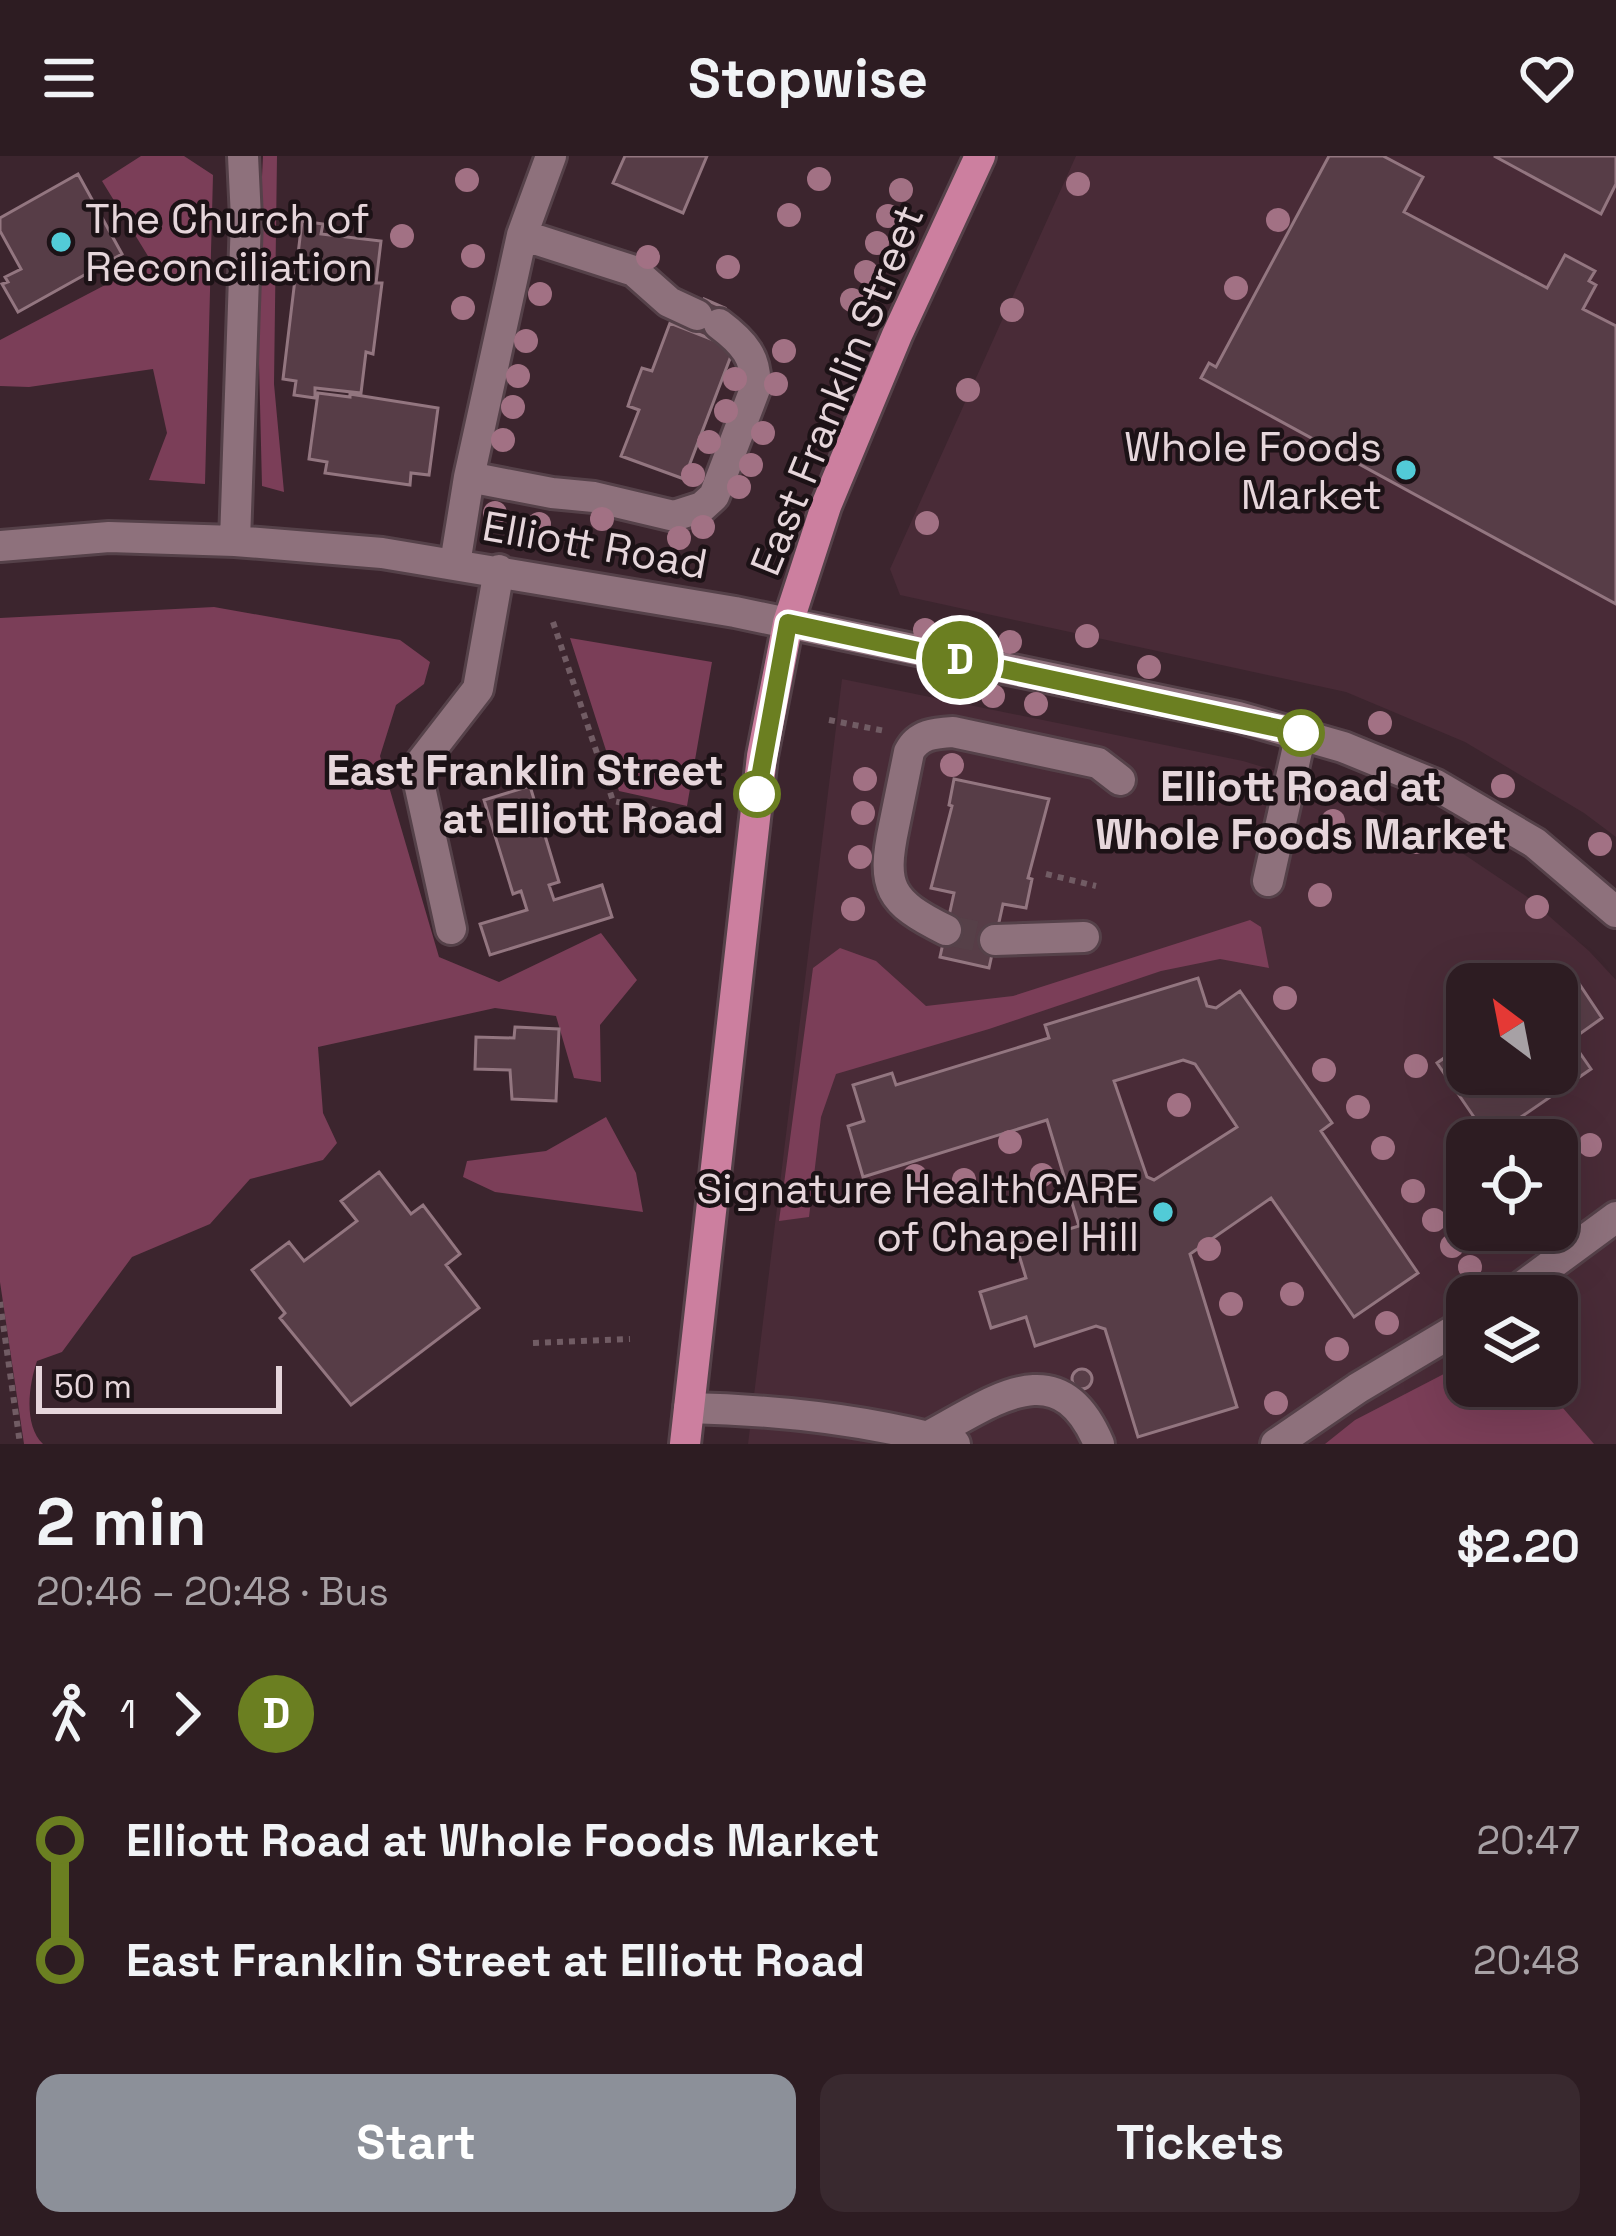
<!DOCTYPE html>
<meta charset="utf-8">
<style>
:root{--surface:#2d1c22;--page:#39292f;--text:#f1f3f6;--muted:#a7a1a5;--line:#483a40;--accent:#8c9099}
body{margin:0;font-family:"Space Grotesk",sans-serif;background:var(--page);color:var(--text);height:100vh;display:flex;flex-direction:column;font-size:45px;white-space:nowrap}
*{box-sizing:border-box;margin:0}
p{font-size:39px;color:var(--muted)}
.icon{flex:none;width:66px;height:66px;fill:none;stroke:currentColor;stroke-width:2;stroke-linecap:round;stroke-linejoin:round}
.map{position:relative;height:1288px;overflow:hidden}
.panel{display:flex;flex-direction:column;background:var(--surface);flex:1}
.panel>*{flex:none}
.badge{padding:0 24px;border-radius:39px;font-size:42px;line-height:78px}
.needle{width:78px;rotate:328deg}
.fabs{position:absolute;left:1446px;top:807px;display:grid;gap:24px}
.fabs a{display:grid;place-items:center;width:132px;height:132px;border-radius:24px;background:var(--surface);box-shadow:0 12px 48px #0002,0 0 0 3px var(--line);font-size:60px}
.scale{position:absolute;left:36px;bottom:30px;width:246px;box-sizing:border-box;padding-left:12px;border:6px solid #e6d6db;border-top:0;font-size:33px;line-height:42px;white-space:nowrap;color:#e6d6db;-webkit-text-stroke:9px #1c1216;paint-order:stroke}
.map>.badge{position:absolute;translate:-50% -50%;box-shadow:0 0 0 6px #fff}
.legs{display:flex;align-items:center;gap:18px;height:132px;padding:0 36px;font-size:39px}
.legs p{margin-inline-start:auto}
.head{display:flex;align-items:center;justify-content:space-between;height:204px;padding:0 36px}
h1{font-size:66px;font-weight:700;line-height:90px}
.action{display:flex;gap:24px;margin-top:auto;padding:24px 36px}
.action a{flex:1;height:138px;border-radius:24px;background:var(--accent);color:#fff;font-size:48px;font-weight:700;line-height:138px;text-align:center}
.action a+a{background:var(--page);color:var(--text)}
ul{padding:0 36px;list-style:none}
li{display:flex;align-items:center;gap:42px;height:120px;font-size:45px}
li i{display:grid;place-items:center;width:18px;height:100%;margin:0 15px;background:currentColor}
li i::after{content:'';width:30px;height:30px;margin:-15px;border:9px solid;border-radius:50%;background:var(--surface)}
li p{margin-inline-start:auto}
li:first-child i{background:linear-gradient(#0000 50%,currentColor 0)}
li:last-child i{background:linear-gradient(currentColor 50%,#0000 0)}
header{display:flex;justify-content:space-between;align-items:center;height:156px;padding:0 36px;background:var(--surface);font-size:54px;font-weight:700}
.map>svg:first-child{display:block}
.built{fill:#492b37;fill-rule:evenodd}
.green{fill:#7b3e58}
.building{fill:#573d47;stroke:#937680;stroke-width:3;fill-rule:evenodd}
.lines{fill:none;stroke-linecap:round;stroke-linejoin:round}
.minor-tunnel{stroke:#564048;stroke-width:30;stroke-dasharray:30 15;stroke-linecap:butt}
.minor-casing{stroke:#554149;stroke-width:36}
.major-casing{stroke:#554149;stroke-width:36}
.path{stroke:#715c64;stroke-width:6;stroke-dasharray:6 6;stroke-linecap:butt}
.minor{stroke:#8e717c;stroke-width:30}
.major{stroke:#cc7f9f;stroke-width:30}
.tree{fill:#a27184}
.line-1-casing{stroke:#fff;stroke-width:27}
.line-1{stroke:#6b7f21;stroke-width:18}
.poi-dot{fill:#52cbd7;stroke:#1c1216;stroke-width:4.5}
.stop-1-dot{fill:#fff;stroke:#6b7f21;stroke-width:6}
.labels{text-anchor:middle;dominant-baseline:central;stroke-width:9;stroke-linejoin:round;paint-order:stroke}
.poi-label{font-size:42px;fill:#e6d6db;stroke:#1c1216;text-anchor:end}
.street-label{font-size:42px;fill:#e6d6db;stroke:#1c1216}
.stop-label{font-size:42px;font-weight:bold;fill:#e6d6db;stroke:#1c1216;text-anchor:end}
</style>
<header><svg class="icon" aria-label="menu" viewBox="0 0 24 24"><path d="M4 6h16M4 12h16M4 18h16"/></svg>Stopwise<svg class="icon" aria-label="heart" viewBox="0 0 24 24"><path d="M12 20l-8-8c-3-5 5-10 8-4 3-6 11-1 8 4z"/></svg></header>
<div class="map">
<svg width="1616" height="1288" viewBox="0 0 1616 1288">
<rect width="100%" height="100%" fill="#3c252e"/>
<path class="built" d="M1076,0h540v681l-32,-24 -119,-71 -119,-50 -446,-97 -10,-26z
M842,523l401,82 93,28 120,60 70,47 63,55 27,29v464h-868zM1467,828h90v90h-90zM1467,984h90v90h-90zM1467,1140h90v90h-90z"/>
<path class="green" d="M141,0h43l29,19 -8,309 -56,-4 18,-47 -14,-64 -124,18 -29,-1v-46l151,-79 -49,-80z
M263,0h14l-3,228 10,108 -22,-6 -5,-205z
M214,451l186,33 30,22 -6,22 -28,21 -16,51 59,201 60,25 102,-49 36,47 -37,45 1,57 -27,-4 -18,-62 -61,-8 -177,39 5,66 14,30 -14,17 -73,19 -40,45 -78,33 -70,95 -25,9c-8,23 -14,64 6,83h-19l-24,-162v-664z
M570,482l142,24 -25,144 -68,-15z
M1250,764l11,7 8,41 -49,-9 -59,12 -172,58 -153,45 -15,43 -12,100 -30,4 34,-253 27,-20 36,13 50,45 87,-10z
M606,961l30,56 7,39 -148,-20 -32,-15 4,-16 79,-10z
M1467,1206v24h21l12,21h31l-6,-21h26l-1,7 44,51h-269l30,-24z"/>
<path class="building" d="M625,0h82l-24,57 -70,-30z
M1329,0h54l40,21 -19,35 143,76 18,-33 30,16 -6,10 7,4 -13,24 33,17v278l-415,-226 8,-15 7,4z
M1494,0h122v28l-15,30z
M78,18l44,80 -104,58 -16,-28 6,-2 -3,-5 16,-8 -21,-38v-13z
M302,65l21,3 -2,10 60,7 -5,42h6l-9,71 -7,-2 -5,41 -46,-5v10l-21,-3 2,-14 -13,-2z
M704,143l21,9 -12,32 -22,-9z
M670,167l64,25 -50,131 -63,-23 18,-46 -11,-4 3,-9 11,-29 10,3z
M318,237l32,4v-3l88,14 -9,67 -18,-2 -1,12 -85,-12 2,-11 -18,-3z
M954,623l95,20 -21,79 4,1 -6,29 -23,-4 -14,64 -49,-11 14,-64 -23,-5 21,-82 -3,-1z
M530,630l29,96 -10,3 5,15 48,-15 10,32 -122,38 -10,-31 47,-14 -6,-19 -8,3 -29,-94z
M1198,822l9,28 9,2 24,-17 92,132 -11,8 97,142 -64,44 -83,-119 -81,56 47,153 -99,30 -33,-108 -9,-3 -61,20 -9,-29 -35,11 -11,-36 46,-14 -10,-33 63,-19 -32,-106 -184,57 -15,-51 16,-5 -11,-36 39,-12 4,12 153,-47 -4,-13zM1183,904l12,4 42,63 -83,53 -7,-3 -33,-96z
M1580,829l22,33 -31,22 20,29 -102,70 -52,-76 30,-21v32h90v-73z
M515,871l44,2 -3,72 -44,-2 -2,-29 -35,-1 1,-32 38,1z
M379,1016l32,42 12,-9 37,49 -14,11 33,43 -128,97 -71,-87 5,-5 -33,-43 37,-28 15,19 53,-40 -16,-20z
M1072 1223a10 10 0 1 1 20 0a10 10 0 1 1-20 0Z"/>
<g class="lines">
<path class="minor-tunnel" d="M946,774l49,10"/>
<g class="minor-casing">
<path id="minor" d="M522,79l112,36 35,31 28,13
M469,321l83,16 42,4 80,19 28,-9 12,-11 41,-107c3,-31 -12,-47 -36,-65
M235,385l11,-323 -3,-62
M0,390l109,-9 126,4 147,12 353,59 503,105 105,30 93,38 99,58 81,69
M455,408l14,-87 53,-242 29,-79
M1268,725l33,-148
M451,773l-35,-160 62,-80 21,-119
M946,774c-57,-28 -65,-43 -52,-104 5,-24 10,-49 15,-74 9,-18 26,-19 44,-20l145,31 22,17
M995,784l89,-3
M1509,1140l107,-79
M689,1252c87,2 181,12 266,36
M927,1281c66,-35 132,-89 172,7
M1276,1288l82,-56 109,-65"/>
</g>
<g class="major-casing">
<path id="major" d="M685,1288l77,-688 26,-133 38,-117 71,-171 83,-179"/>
</g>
<path class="path" d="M553,466l60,179 87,18
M829,564l56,11
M1046,718l50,12
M0,1146l20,142
M533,1187l97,-4"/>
<use href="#minor" class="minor"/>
<use href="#major" class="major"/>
</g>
<g class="tree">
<circle cx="819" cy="23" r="12"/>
<circle cx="467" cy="24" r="12"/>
<circle cx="1078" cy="28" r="12"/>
<circle cx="901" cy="34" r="12"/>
<circle cx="789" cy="59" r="12"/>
<circle cx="888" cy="60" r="12"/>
<circle cx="1278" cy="64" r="12"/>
<circle cx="402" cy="80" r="12"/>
<circle cx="877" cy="87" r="12"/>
<circle cx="473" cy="100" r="12"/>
<circle cx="648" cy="101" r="12"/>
<circle cx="728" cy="111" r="12"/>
<circle cx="866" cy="116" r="12"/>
<circle cx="1236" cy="132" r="12"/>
<circle cx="540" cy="138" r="12"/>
<circle cx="852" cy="144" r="12"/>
<circle cx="463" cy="152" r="12"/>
<circle cx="1012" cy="154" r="12"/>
<circle cx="526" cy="185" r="12"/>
<circle cx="784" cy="195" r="12"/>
<circle cx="518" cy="220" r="12"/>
<circle cx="735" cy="223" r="12"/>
<circle cx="776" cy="228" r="12"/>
<circle cx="968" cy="234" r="12"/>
<circle cx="513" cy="251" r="12"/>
<circle cx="726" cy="255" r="12"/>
<circle cx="763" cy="277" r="12"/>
<circle cx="503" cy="284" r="12"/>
<circle cx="709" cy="286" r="12"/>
<circle cx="751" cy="309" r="12"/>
<circle cx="693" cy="319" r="12"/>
<circle cx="739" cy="331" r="12"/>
<circle cx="495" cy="357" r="12"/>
<circle cx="602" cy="363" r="12"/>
<circle cx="927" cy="367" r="12"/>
<circle cx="539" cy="368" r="12"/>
<circle cx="703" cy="371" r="12"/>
<circle cx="679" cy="382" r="12"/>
<circle cx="925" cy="474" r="12"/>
<circle cx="1087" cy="480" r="12"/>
<circle cx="1010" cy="486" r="12"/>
<circle cx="1149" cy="511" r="12"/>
<circle cx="993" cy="540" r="12"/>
<circle cx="1036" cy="548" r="12"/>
<circle cx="1380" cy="567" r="12"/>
<circle cx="952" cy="609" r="12"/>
<circle cx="865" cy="623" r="12"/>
<circle cx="1503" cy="630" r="12"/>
<circle cx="863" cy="657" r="12"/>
<circle cx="1333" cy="665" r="12"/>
<circle cx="1415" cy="686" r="12"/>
<circle cx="1600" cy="688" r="12"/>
<circle cx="860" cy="701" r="12"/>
<circle cx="1320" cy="739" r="12"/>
<circle cx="1537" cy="751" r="12"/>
<circle cx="853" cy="753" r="12"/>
<circle cx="1285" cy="842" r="12"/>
<circle cx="1416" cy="910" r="12"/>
<circle cx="1324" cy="914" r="12"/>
<circle cx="1179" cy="949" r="12"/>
<circle cx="1358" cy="951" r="12"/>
<circle cx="1010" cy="986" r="12"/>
<circle cx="1590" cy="989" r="12"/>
<circle cx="1383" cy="992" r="12"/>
<circle cx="1042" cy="1019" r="12"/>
<circle cx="915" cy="1020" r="12"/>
<circle cx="964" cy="1024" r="12"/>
<circle cx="1413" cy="1035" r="12"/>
<circle cx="1434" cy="1064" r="12"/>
<circle cx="1452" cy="1090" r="12"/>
<circle cx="1209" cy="1093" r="12"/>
<circle cx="1470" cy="1111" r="12"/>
<circle cx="1292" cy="1138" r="12"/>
<circle cx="1231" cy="1148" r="12"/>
<circle cx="1387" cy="1167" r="12"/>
<circle cx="1337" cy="1193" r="12"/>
<circle cx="1276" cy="1247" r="12"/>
</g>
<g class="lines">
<g class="line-1-casing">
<path id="line-1" d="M757,638l31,-171 513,110"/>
</g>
<use href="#line-1" class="line-1"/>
</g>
<g class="poi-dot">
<circle cx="61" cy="86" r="12"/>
<circle cx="1406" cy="314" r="12"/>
<circle cx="1163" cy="1056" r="12"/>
</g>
<g class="stop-1-dot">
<circle cx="1301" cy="577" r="21"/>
<circle cx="757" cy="638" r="21"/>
</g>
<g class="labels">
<g class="poi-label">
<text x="85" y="62" text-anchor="start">The Church of<tspan x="85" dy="48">Reconciliation</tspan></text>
<text x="1382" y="290">Whole Foods<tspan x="1382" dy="48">Market</tspan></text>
<text x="1139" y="1032">Signature HealthCARE<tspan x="1139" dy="48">of Chapel Hill</tspan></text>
</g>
<g class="street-label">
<text transform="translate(837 234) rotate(-68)">East Franklin Street</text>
<text transform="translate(595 389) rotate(10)">Elliott Road</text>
</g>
<g class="stop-label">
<text x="724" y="614">East Franklin Street<tspan x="724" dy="48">at Elliott Road</tspan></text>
<text x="1301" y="630" text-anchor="middle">Elliott Road at<tspan x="1301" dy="48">Whole Foods Market</tspan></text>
</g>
</g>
</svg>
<div class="fabs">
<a><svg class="needle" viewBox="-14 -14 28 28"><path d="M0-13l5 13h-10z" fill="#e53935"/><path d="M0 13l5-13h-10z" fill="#a7a1a5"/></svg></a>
<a><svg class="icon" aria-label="locate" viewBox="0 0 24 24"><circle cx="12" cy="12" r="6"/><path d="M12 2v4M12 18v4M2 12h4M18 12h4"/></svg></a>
<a><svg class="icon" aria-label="layers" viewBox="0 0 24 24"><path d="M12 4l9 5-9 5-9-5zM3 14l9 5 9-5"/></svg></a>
</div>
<div class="scale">50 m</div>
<b class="badge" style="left:960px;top:504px;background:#6b7f21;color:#fff">D</b>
</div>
<section class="panel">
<div class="head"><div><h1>2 min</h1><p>20:46 – 20:48 · Bus</p></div><b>$2.20</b></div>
<div class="legs"><svg class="icon" aria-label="walk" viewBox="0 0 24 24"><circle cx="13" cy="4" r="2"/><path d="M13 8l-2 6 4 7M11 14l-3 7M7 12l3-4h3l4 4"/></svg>1<svg class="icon" aria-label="forward" viewBox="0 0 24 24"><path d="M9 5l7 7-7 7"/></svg><b class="badge" style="background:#6b7f21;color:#fff">D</b></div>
<ul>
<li><i style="color:#6b7f21"></i><b>Elliott Road at Whole Foods Market</b><p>20:47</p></li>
<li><i style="color:#6b7f21"></i><b>East Franklin Street at Elliott Road</b><p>20:48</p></li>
</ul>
<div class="action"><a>Start</a><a>Tickets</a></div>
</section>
